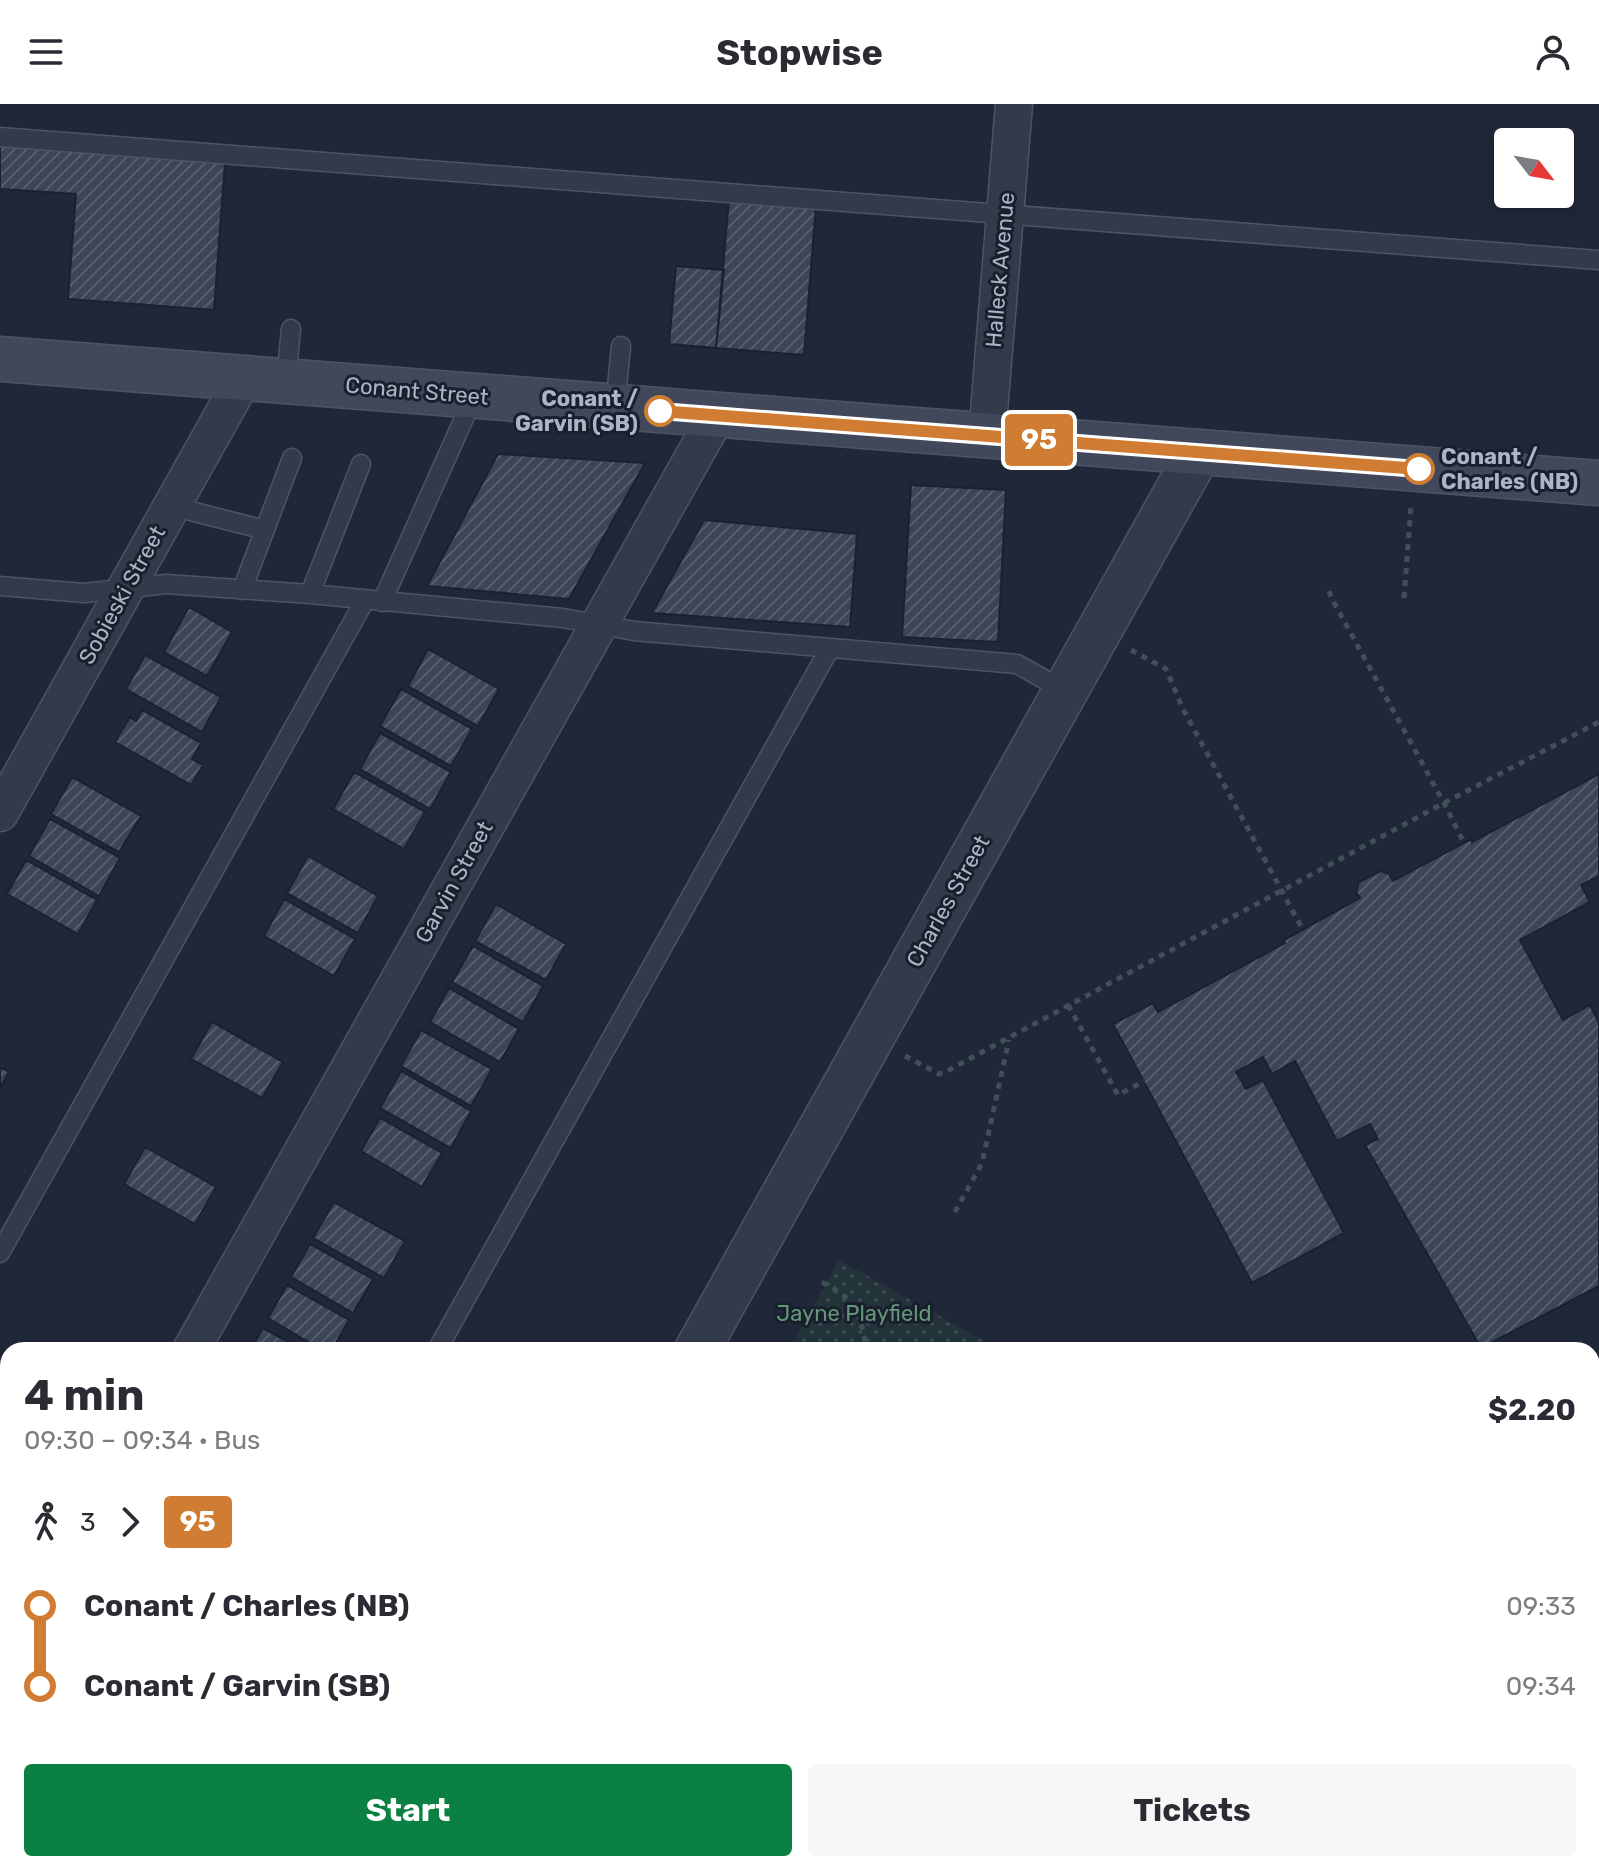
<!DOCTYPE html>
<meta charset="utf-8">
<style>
:root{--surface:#fff;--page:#f7f7f7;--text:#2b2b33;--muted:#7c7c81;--accent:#0b8043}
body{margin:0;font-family:Rubik,sans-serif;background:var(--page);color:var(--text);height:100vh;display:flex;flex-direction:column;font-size:30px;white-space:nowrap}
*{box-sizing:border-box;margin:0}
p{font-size:26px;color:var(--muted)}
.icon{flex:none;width:44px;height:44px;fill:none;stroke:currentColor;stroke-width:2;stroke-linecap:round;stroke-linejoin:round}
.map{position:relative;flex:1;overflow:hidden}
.sheet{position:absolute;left:0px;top:1238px;width:1600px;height:530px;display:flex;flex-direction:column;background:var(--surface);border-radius:24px 24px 0 0;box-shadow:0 4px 12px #0003}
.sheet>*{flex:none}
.badge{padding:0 16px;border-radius:6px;font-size:28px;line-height:52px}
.needle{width:52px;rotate:121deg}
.fabs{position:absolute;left:1494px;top:24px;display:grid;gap:16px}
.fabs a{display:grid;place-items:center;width:80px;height:80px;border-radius:8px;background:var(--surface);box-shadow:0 4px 12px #0003;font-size:40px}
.map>.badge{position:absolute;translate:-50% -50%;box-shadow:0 0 0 4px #fff}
.legs{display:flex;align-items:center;gap:12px;height:88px;padding:0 24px;font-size:26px}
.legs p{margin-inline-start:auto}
.summary{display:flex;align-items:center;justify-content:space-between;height:136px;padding:0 24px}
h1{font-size:44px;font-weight:700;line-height:60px}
.primary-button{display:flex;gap:16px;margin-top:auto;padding:16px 24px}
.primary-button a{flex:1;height:92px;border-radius:8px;background:var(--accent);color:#fff;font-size:32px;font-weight:700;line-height:92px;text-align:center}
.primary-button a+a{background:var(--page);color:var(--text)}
ul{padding:0 24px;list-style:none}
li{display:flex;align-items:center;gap:28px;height:80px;font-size:30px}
li i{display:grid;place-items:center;width:12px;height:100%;margin:0 10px;background:currentColor}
li i::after{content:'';width:20px;height:20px;margin:-10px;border:6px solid;border-radius:50%;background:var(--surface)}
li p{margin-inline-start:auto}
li:first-child i{background:linear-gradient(#0000 50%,currentColor 0)}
li:last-child i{background:linear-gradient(currentColor 50%,#0000 0)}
header{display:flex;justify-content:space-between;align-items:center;height:104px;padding:0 24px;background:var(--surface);font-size:36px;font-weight:700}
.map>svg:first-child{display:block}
.grass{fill:url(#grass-dots)}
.building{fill:url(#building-hatch);stroke:#1b212f;stroke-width:2}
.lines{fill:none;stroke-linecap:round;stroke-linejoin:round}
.service-casing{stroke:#4e5463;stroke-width:21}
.minor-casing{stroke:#4e5463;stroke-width:39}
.tertiary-casing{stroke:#4e5463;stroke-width:47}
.secondary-casing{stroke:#4e5463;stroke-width:47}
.path{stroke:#3f5157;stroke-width:5;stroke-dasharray:6 6;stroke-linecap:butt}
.service{stroke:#333a49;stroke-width:18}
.minor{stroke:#333a49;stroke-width:36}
.tertiary{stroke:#333a49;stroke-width:44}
.secondary{stroke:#41485c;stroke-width:44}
.line-1-casing{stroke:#fff;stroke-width:18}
.line-1{stroke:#d07c32;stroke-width:12}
.stop-1-dot{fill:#fff;stroke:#d07c32;stroke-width:4}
.labels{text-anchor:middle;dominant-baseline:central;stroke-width:6;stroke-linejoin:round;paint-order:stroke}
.street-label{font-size:22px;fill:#aeb4c5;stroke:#191f2d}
.stop-label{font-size:22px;font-weight:bold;fill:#aeb4c5;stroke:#191f2d;text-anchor:end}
.park-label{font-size:22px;fill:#659677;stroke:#191f2d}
</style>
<header><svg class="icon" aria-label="menu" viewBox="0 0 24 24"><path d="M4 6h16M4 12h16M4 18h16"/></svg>Stopwise<svg class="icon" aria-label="person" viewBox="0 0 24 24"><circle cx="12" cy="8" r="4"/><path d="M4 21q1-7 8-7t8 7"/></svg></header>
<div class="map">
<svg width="1599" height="1767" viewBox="0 0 1599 1767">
<defs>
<pattern id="grass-dots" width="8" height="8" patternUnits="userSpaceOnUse" patternTransform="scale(2)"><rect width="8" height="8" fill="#223439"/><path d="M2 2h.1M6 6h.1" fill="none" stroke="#404f54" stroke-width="1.8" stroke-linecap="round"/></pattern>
<pattern id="building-hatch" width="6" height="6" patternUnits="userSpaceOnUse" patternTransform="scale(2)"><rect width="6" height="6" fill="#3c4558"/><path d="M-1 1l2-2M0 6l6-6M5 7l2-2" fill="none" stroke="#565d6e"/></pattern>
</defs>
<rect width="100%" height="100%" fill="#202738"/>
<path class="grass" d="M839,1156l161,90h-211z
M1599,1292v475h-1136l4,-7h1125v-456z"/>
<path class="building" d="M0,41l225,17 -11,148 -146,-11 8,-105 -76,-5z
M729,95l87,6 -12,150 -88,-7z
M676,162l48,4 -8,78 -47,-4z
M498,350l147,9 -76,136 -142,-13z
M911,381l95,5 -8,152 -96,-5z
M704,416l153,14 -7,93 -198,-14z
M189,503l43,25 -25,44 -43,-24z
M428,545l71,40 -21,37 -70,-40z
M145,551l76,42 -19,35 -76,-43z
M401,585l71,40 -21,37 -71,-40z
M142,606l59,33 -9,16 11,6 -12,20 -76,-43 15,-25 6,4z
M380,629l71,39 -21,37 -70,-40z
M354,668l71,40 -21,37 -71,-40z
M1599,670v102l-18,9 9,17 -70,38 43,80 27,-15 9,18v263l-118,62 -116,-203 13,-6 -8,-15 -33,17 -42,-80 -23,13 -9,-17 -27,15 10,17 17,-9 81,153 -92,50 -139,-259 40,-21 5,9 127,-69 -1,-3 76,-42 -4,-6 3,-10 22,-11 8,3 4,7 78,-42 1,3z
M72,673l69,39 -22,36 -68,-38z
M50,715l70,39 -21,38 -70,-40z
M308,752l70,40 -20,37 -71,-40z
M26,756l71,40 -19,34 -71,-40z
M284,795l71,40 -21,37 -70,-40z
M496,800l70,40 -20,36 -71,-39z
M473,842l70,40 -20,36 -71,-40z
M449,884l70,41 -19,33 -70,-40z
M212,918l71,40 -21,36 -71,-39z
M421,926l71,39 -21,37 -70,-40z
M0,963l9,5 -9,16z
M401,967l70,40 -20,37 -71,-40z
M380,1014l62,35 -20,34 -61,-36z
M145,1043l71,40 -21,37 -71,-40z
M334,1098l71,39 -21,37 -71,-40z
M310,1140l63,35 -20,34 -62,-36z
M287,1181l62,35 -17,30h-10l-54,-32z
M263,1224l40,22h-53z"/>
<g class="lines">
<g class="service-casing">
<path id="service" d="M0,33l1599,123
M286,277l5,-52
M615,303l6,-61
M171,402l94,24
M0,482l84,7 82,-9 144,10 253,24 71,13 383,33 48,27
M242,486l50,-132
M310,490l51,-130
M382,498l92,-206
M0,1149l365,-653
M437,1246l393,-702
M146,1767l4,-7"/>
</g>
<g class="minor-casing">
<path id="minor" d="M987,332l27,-332
M0,709l244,-436
M191,1246l526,-935
M0,1393l8,4
M0,1588l8,-15"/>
</g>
<g class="tertiary-casing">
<path id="tertiary" d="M697,1246l502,-898
M405,1767l4,-7"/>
</g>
<g class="secondary-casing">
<path id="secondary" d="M0,255l1599,124"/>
</g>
<path class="path" d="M1329,487l3,8 112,204 20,40
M1404,494l7,-92
M1131,546l35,19 17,40 120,221
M1068,901l50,90 26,-14
M905,952l34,18 8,-3 497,-268 155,-81
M955,1108l27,-49 27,-123
M822,1178c38,20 36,29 45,68
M1592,1396l7,-13
M1210,1760l3,7
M492,1767l4,-7
M1295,1767l7,-3 5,3"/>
<use href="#service" class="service"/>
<use href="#minor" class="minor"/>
<use href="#tertiary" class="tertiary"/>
<use href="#secondary" class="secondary"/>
</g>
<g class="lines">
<g class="line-1-casing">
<path id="line-1" d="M660,307l759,58"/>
</g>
<use href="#line-1" class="line-1"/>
</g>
<g class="stop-1-dot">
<circle cx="660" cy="307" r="14"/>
<circle cx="1419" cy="365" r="14"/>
</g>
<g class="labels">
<g class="street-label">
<text transform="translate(1000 166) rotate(-85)">Halleck Avenue</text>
<text transform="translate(417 287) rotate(5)">Conant Street</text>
<text transform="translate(122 491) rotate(-61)">Sobieski Street</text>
<text transform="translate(454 778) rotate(-61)">Garvin Street</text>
<text transform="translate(948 797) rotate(-61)">Charles Street</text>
</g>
<g class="stop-label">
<text x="638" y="294">Conant /<tspan x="638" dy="25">Garvin (SB)</tspan></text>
<text x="1441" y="352" text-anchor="start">Conant /<tspan x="1441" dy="25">Charles (NB)</tspan></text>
</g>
<g class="park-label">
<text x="854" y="1209">Jayne Playfield</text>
</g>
</g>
</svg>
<div class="fabs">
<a><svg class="needle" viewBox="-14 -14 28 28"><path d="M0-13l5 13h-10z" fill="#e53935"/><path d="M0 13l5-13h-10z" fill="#7c7c81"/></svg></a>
</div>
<b class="badge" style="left:1039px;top:336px;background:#d07c32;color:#fff">95</b>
<section class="sheet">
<div class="summary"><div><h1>4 min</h1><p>09:30 – 09:34 · Bus</p></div><b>$2.20</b></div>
<div class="legs"><svg class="icon" aria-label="walk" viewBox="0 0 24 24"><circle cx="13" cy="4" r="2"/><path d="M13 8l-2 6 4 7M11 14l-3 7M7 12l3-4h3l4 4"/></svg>3<svg class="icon" aria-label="forward" viewBox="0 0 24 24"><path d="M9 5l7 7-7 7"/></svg><b class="badge" style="background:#d07c32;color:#fff">95</b></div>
<ul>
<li><i style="color:#d07c32"></i><b>Conant / Charles (NB)</b><p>09:33</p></li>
<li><i style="color:#d07c32"></i><b>Conant / Garvin (SB)</b><p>09:34</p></li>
</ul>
<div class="primary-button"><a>Start</a><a>Tickets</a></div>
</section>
</div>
